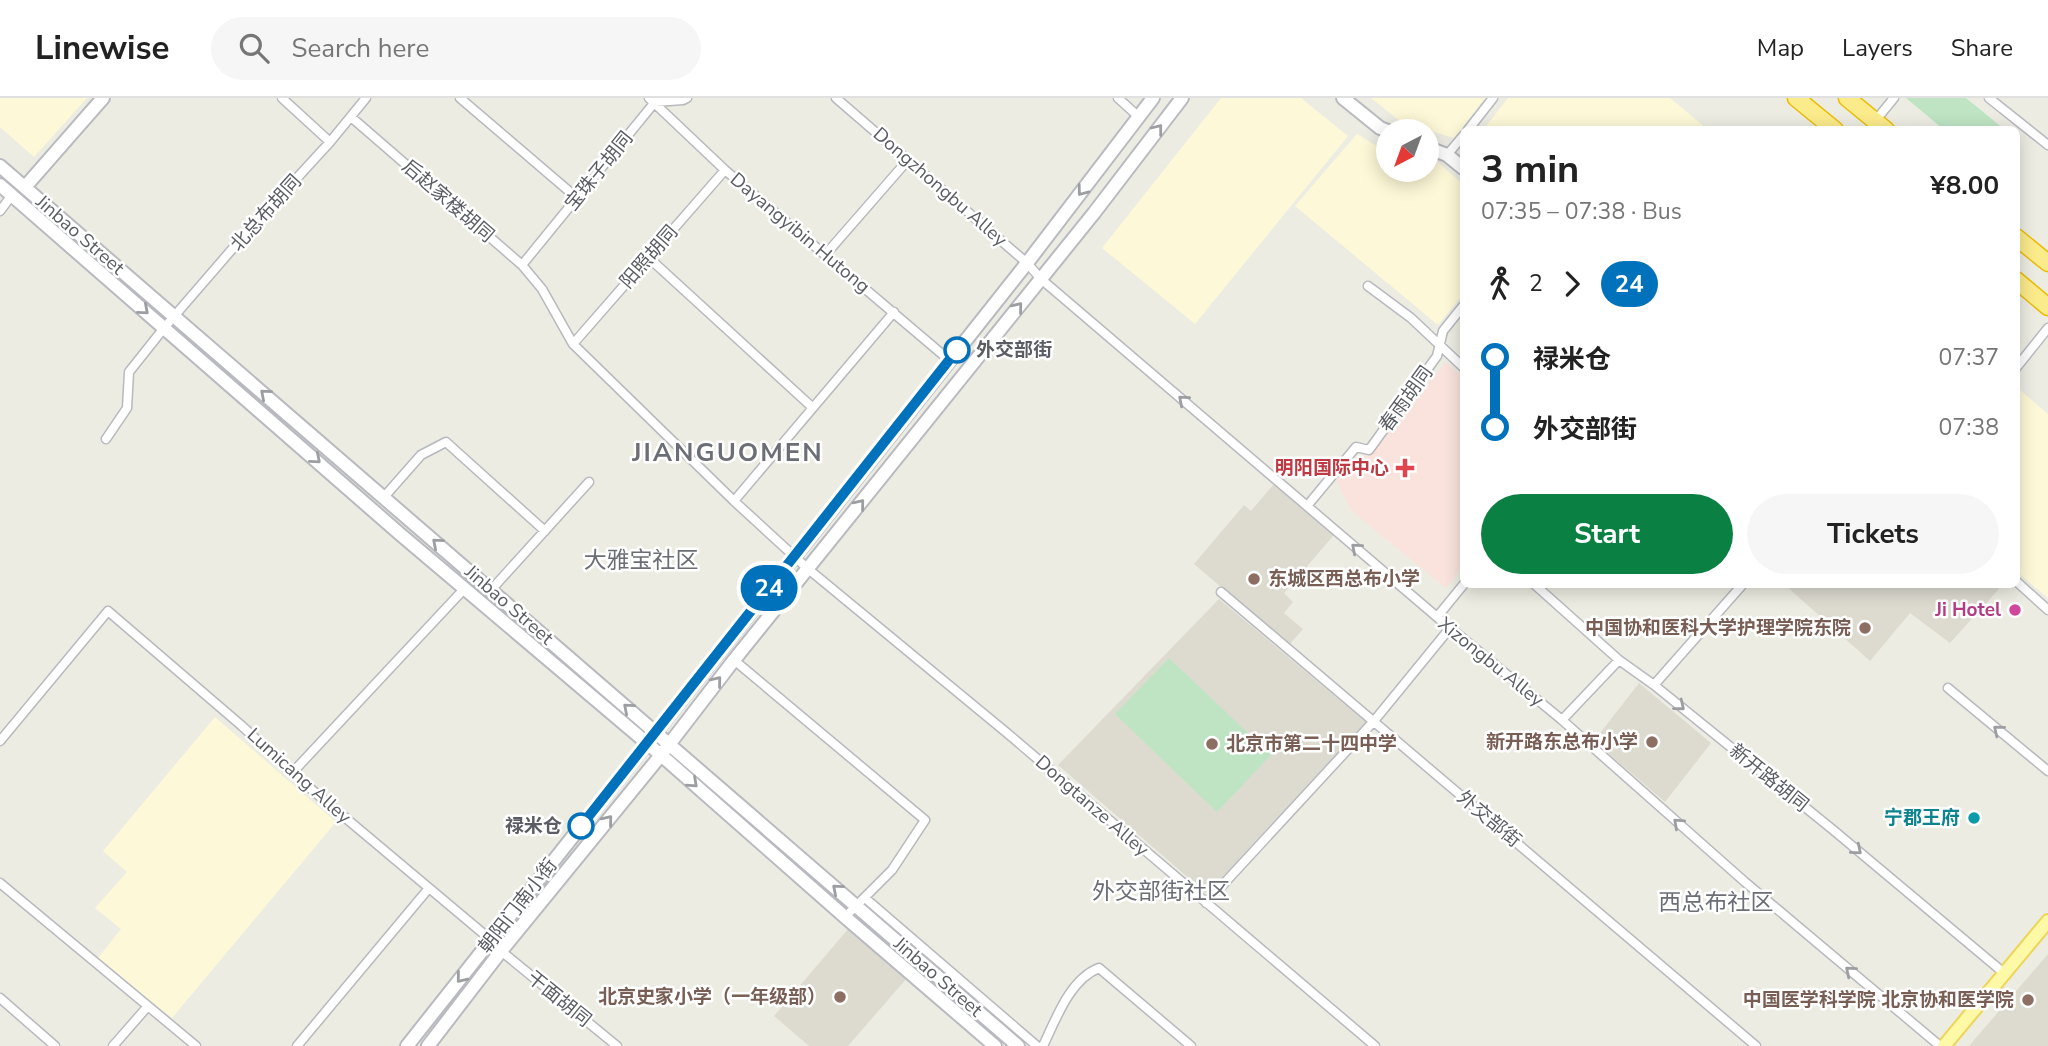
<!DOCTYPE html>
<meta charset="utf-8">
<style>
:root{--surface:#fff;--page:#f6f6f6;--text:#222;--muted:#767676;--line:#e0e0e0;--accent:#0b8043}
body{margin:0;font-family:"Nunito Sans","Noto Sans SC",sans-serif;background:var(--page);color:var(--text);height:100vh;display:flex;flex-direction:column;font-size:26px;white-space:nowrap}
*{box-sizing:border-box;margin:0}
p{font-size:23px;color:var(--muted)}
.icon{flex:none;width:38px;height:38px;fill:none;stroke:currentColor;stroke-width:2;stroke-linecap:round;stroke-linejoin:round}
.map{position:relative;flex:1;overflow:hidden}
.drawer{position:absolute;left:1460px;top:28px;width:560px;height:462px;display:flex;flex-direction:column;background:var(--surface);border-radius:10px;box-shadow:0 4px 18px #0003}
.drawer>*{flex:none}
.badge{padding:0 14px;border-radius:23px;font-size:24px;line-height:46px}
.needle{width:46px;rotate:221deg}
.buttons{position:absolute;left:1376px;top:21px;display:grid;gap:14px}
.buttons a{display:grid;place-items:center;width:63px;height:63px;border-radius:50%;background:var(--surface);box-shadow:0 4px 18px #0003;font-size:35px}
.map>.badge{position:absolute;translate:-50% -50%;box-shadow:0 0 0 4px #fff}
.legs{display:flex;align-items:center;gap:10px;height:77px;padding:0 21px;font-size:23px}
.legs p{margin-inline-start:auto}
.head{display:flex;align-items:center;justify-content:space-between;height:119px;padding:0 21px}
h1{font-size:38px;font-weight:700;line-height:52px}
.button{display:flex;gap:14px;margin-top:auto;padding:14px 21px}
.button a{flex:1;height:80px;border-radius:42px;background:var(--accent);color:#fff;font-size:28px;font-weight:700;line-height:80px;text-align:center}
.button a+a{background:var(--page);color:var(--text)}
ul{padding:0 21px;list-style:none}
li{display:flex;align-items:center;gap:24px;height:70px;font-size:26px}
li i{display:grid;place-items:center;width:10px;height:100%;margin:0 9px;background:currentColor}
li i::after{content:'';width:18px;height:18px;margin:-9px;border:5px solid;border-radius:50%;background:var(--surface)}
li p{margin-inline-start:auto}
li:first-child i{background:linear-gradient(#0000 50%,currentColor 0)}
li:last-child i{background:linear-gradient(currentColor 50%,#0000 0)}
header{display:flex;align-items:center;gap:42px;box-sizing:border-box;height:98px;padding:0 35px;background:var(--surface);border-bottom:2px solid var(--line)}
header strong{font-size:33px}
nav{display:flex;gap:38px;margin-inline-start:auto;font-size:24px}
.search{width:490px;height:63px;background:var(--page);display:flex;align-items:center;gap:18px;box-sizing:border-box;padding:0 24px;border-radius:38px;color:var(--muted);font-size:26px}
.map>svg:first-child{display:block}
.commercial{fill:#fdf8d7}
.education{fill:#dddbd0}
.medical{fill:#fae3dd}
.green{fill:#bee4c3}
.lines{fill:none;stroke-linecap:round;stroke-linejoin:round}
.street-casing{stroke:#b7b9be;stroke-width:11}
.secondary-casing{stroke:#b8bac0;stroke-width:16}
.primary-casing{stroke:#eed559;stroke-width:16}
.highway-casing{stroke:#eabc04;stroke-width:19}
.street{stroke:#fff;stroke-width:8}
.secondary{stroke:#fff;stroke-width:12}
.primary{stroke:#fdf9a6;stroke-width:12}
.highway{stroke:#fbeb8b;stroke-width:16}
.oneway{stroke:#9c9ea1}
.line-1-casing{stroke:#fff;stroke-width:16}
.line-1{stroke:#0072bc;stroke-width:10}
.stop-1-dot{fill:#fff;stroke:#0072bc;stroke-width:3.5}
.health-dot{fill:#e0444e;stroke:#fff;stroke-width:2.5}
.education-dot{fill:#8d6e63;stroke:#fff;stroke-width:2.5}
.hotel-dot{fill:#d1479c;stroke:#fff;stroke-width:2.5}
.culture-dot{fill:#0f9aa8;stroke:#fff;stroke-width:2.5}
.labels{text-anchor:middle;dominant-baseline:central;stroke-width:5;stroke-linejoin:round;paint-order:stroke}
.street-label{font-size:19px;fill:#5a5d63;stroke:#fff}
.stop-label{font-size:19px;font-weight:bold;fill:#5a5d63;stroke:#fff;text-anchor:start}
.health-label{font-size:19px;font-weight:bold;fill:#be3a42;stroke:#fff;text-anchor:end}
.education-label{font-size:19px;font-weight:bold;fill:#785e54;stroke:#fff;text-anchor:end}
.hotel-label{font-size:19px;font-weight:bold;fill:#b23c85;stroke:#fff;text-anchor:end}
.culture-label{font-size:19px;font-weight:bold;fill:#0d838f;stroke:#fff;text-anchor:end}
.quarter-label{font-size:23px;fill:#6b6f75;stroke:#fff}
.district-label{font-size:26px;font-weight:bold;letter-spacing:2px;fill:#6b6f75;stroke:#fff}
</style>
<header>
<strong>Linewise</strong>
<div class="search"><svg class="icon" aria-label="search" viewBox="0 0 24 24"><circle cx="10" cy="10" r="6"/><path d="M15 15l6 6"/></svg>Search here</div>
<nav><a>Map</a><a>Layers</a><a>Share</a></nav>
</header>
<div class="map">
<svg width="2048" height="948" viewBox="0 0 2048 948">
<rect width="100%" height="100%" fill="#edece2"/>
<path class="commercial" d="M0,0h87l-53,59 -34,-30z
M1221,0h80l47,38 -153,188 -93,-76z
M1371,0h114l-31,40 -53,-16z
M1508,0h162l36,30 -1,2 -221,-1z
M1357,36l23,14 8,2v20h38v-11l10,2 27,23v110l-25,31 -143,-119z
M2020,292l28,24v184l-32,-27v-177z
M215,619l121,105 -164,196 -74,-60 23,-29 -26,-21 32,-36 -24,-21z"/>
<path class="education" d="M1274,386l60,51 -50,58 9,9 -9,11 19,16 -14,16 -95,-81 50,-59 7,6z
M1993,486l6,5 -49,54 -40,-30 -40,48 -85,-76z
M1219,501l147,123 -159,172 -149,-129z
M1639,585l72,60 -46,59 -71,-61z
M849,830l58,50 -59,68h-39l-35,-30z
M2048,856v92h-79z"/>
<path class="medical" d="M1446,264l17,15v190l-17,21 -94,-77 -16,-31 22,-24 12,-1z"/>
<path class="green" d="M1906,0h60l38,31h-61z
M1169,560l102,97 -54,57 -102,-98z"/>
<g class="lines">
<g class="street-casing">
<path id="street" d="M282,0l48,44
M460,0l117,100
M649,0l76,72 224,190
M836,0l191,165 14,16 396,338 125,103 183,162 195,164
M1118,0l21,19
M1989,0l59,47
M351,19l171,148 20,24 31,55 161,157 73,67 200,165 368,313
M1875,23l19,-23
M1468,32l25,-32
M1447,57l16,-19
M0,113l12,-16
M826,156l81,-93
M649,160l163,149
M522,167l133,-163 28,-2 4,-2
M1368,188l43,32 52,49
M573,246l152,-174
M2016,270l32,-40
M106,341l21,-31 2,-36 35,-44 76,-88 90,-98 36,-44
M384,399l37,-42 25,-13 99,89
M734,403l160,-189
M1307,408l49,-59 13,3 68,-94 6,-25 20,-25
M2016,483l32,29
M1534,486l85,76 35,25 178,144 172,144
M491,492l98,-108
M1221,494l535,454
M1437,519l27,-33
M734,562l191,160 -33,50 -47,47
M1654,587l89,-101
M1948,590l100,83
M1562,622l57,-60
M0,643l108,-130 134,115 50,47 199,167
M292,675l173,-185
M0,785l196,163
M865,800l172,148
M1206,805l168,-182 76,-93
M501,853l116,95
M0,900l55,48
M113,948l35,-40
M297,948l132,-158
M1043,948c13,-27 27,-67 56,-78l92,78"/>
</g>
<g class="secondary-casing">
<path id="secondary" d="M1343,0l37,30 8,3
M1426,49l21,8 16,13
M0,68l1018,880
M0,87l400,349 261,221 184,162 150,129
M25,89l78,-89
M407,948l620,-783 126,-165
M428,948l73,-95 160,-196 73,-95 360,-447 88,-115"/>
</g>
<g class="primary-casing">
<path id="primary" d="M1944,948l104,-125"/>
</g>
<g class="highway-casing">
<path id="highway" d="M1796,0l39,32
M1847,0l39,32
M2016,139l32,26
M2016,182l32,27"/>
</g>
<use href="#street" class="street"/>
<use href="#secondary" class="secondary"/>
<use href="#primary" class="primary"/>
<use href="#highway" class="highway"/>
</g>
<defs><path id="oneway-chevron" d="M-2-3.5L2.5 0L-2 3.5" fill="none" stroke-width="1.6" stroke-linecap="round" stroke-linejoin="round" transform="scale(1.75)"/></defs>
<g class="oneway">
<use href="#oneway-chevron" transform="translate(1158 31) rotate(-52)"/>
<use href="#oneway-chevron" transform="translate(1082 93) rotate(127)"/>
<use href="#oneway-chevron" transform="translate(1018 209) rotate(-51)"/>
<use href="#oneway-chevron" transform="translate(144 212) rotate(41)"/>
<use href="#oneway-chevron" transform="translate(265 296) rotate(-139)"/>
<use href="#oneway-chevron" transform="translate(1183 302) rotate(-139)"/>
<use href="#oneway-chevron" transform="translate(316 361) rotate(41)"/>
<use href="#oneway-chevron" transform="translate(860 406) rotate(-51)"/>
<use href="#oneway-chevron" transform="translate(437 445) rotate(-139)"/>
<use href="#oneway-chevron" transform="translate(1356 450) rotate(-139)"/>
<use href="#oneway-chevron" transform="translate(717 583) rotate(-51)"/>
<use href="#oneway-chevron" transform="translate(1680 608) rotate(39)"/>
<use href="#oneway-chevron" transform="translate(628 610) rotate(-139)"/>
<use href="#oneway-chevron" transform="translate(1998 632) rotate(-141)"/>
<use href="#oneway-chevron" transform="translate(693 685) rotate(42)"/>
<use href="#oneway-chevron" transform="translate(608 722) rotate(-51)"/>
<use href="#oneway-chevron" transform="translate(1678 725) rotate(-138)"/>
<use href="#oneway-chevron" transform="translate(1857 752) rotate(40)"/>
<use href="#oneway-chevron" transform="translate(837 791) rotate(-139)"/>
<use href="#oneway-chevron" transform="translate(1850 873) rotate(-140)"/>
<use href="#oneway-chevron" transform="translate(461 880) rotate(129)"/>
</g>
<g class="lines">
<g class="line-1-casing">
<path id="line-1" d="M581,728l376,-476"/>
</g>
<use href="#line-1" class="line-1"/>
</g>
<g class="stop-1-dot">
<circle cx="957" cy="252" r="12"/>
<circle cx="581" cy="728" r="12"/>
</g>
<path class="health-dot" d="M1401.5 359.5h7v7h7v7h-7v7h-7v-7h-7v-7h7z"/>
<g class="education-dot">
<circle cx="1254" cy="481" r="7"/>
<circle cx="1865" cy="530" r="7"/>
<circle cx="1652" cy="644" r="7"/>
<circle cx="1212" cy="646" r="7"/>
<circle cx="840" cy="899" r="7"/>
<circle cx="2028" cy="902" r="7"/>
</g>
<circle class="hotel-dot" cx="2015" cy="512" r="7"/>
<circle class="culture-dot" cx="1974" cy="720" r="7"/>
<g class="labels">
<g class="street-label">
<text transform="translate(599 73) rotate(-51)">宝珠子胡同</text>
<text transform="translate(940 89) rotate(41)">Dongzhongbu Alley</text>
<text transform="translate(448 103) rotate(41)">后赵家楼胡同</text>
<text transform="translate(266 115) rotate(-48)">北总布胡同</text>
<text transform="translate(800 135) rotate(40)">Dayangyibin Hutong</text>
<text transform="translate(80 137) rotate(41)">Jinbao Street</text>
<text transform="translate(649 159) rotate(-49)">阳照胡同</text>
<text transform="translate(1406 301) rotate(-54)">春雨胡同</text>
<text transform="translate(509 507) rotate(41)">Jinbao Street</text>
<text transform="translate(1491 564) rotate(39)">Xizongbu Alley</text>
<text transform="translate(299 678) rotate(42)">Lumicang Alley</text>
<text transform="translate(1769 680) rotate(39)">新开路胡同</text>
<text transform="translate(1092 708) rotate(41)">Dongtanze Alley</text>
<text transform="translate(1489 721) rotate(40)">外交部街</text>
<text transform="translate(518 808) rotate(-52)">朝阳门南小街</text>
<text transform="translate(938 879) rotate(41)">Jinbao Street</text>
<text transform="translate(559 901) rotate(39)">干面胡同</text>
</g>
<g class="stop-label">
<text x="976" y="252">外交部街</text>
<text x="562" y="728" text-anchor="end">禄米仓</text>
</g>
<g class="health-label">
<text x="1389" y="370">明阳国际中心</text>
</g>
<g class="education-label">
<text x="1268" y="481" text-anchor="start">东城区西总布小学</text>
<text x="1851" y="530">中国协和医科大学护理学院东院</text>
<text x="1638" y="644">新开路东总布小学</text>
<text x="1226" y="646" text-anchor="start">北京市第二十四中学</text>
<text x="826" y="899">北京史家小学（一年级部）</text>
<text x="2014" y="902">中国医学科学院 北京协和医学院</text>
</g>
<g class="hotel-label">
<text x="2001" y="512">Ji Hotel</text>
</g>
<g class="culture-label">
<text x="1960" y="720">宁郡王府</text>
</g>
<g class="quarter-label">
<text x="641" y="462">大雅宝社区</text>
<text x="1161" y="793">外交部街社区</text>
<text x="1716" y="804">西总布社区</text>
</g>
<g class="district-label">
<text x="728" y="354">JIANGUOMEN</text>
</g>
</g>
</svg>
<div class="buttons">
<a><svg class="needle" viewBox="-14 -14 28 28"><path d="M0-13l5 13h-10z" fill="#e53935"/><path d="M0 13l5-13h-10z" fill="#767676"/></svg></a>
</div>
<b class="badge" style="left:769px;top:490px;background:#0072bc;color:#fff">24</b>
<section class="drawer">
<div class="head"><div><h1>3 min</h1><p>07:35 – 07:38 · Bus</p></div><b>¥8.00</b></div>
<div class="legs"><svg class="icon" aria-label="walk" viewBox="0 0 24 24"><circle cx="13" cy="4" r="2"/><path d="M13 8l-2 6 4 7M11 14l-3 7M7 12l3-4h3l4 4"/></svg>2<svg class="icon" aria-label="forward" viewBox="0 0 24 24"><path d="M9 5l7 7-7 7"/></svg><b class="badge" style="background:#0072bc;color:#fff">24</b></div>
<ul>
<li><i style="color:#0072bc"></i><b>禄米仓</b><p>07:37</p></li>
<li><i style="color:#0072bc"></i><b>外交部街</b><p>07:38</p></li>
</ul>
<div class="button"><a>Start</a><a>Tickets</a></div>
</section>
</div>
